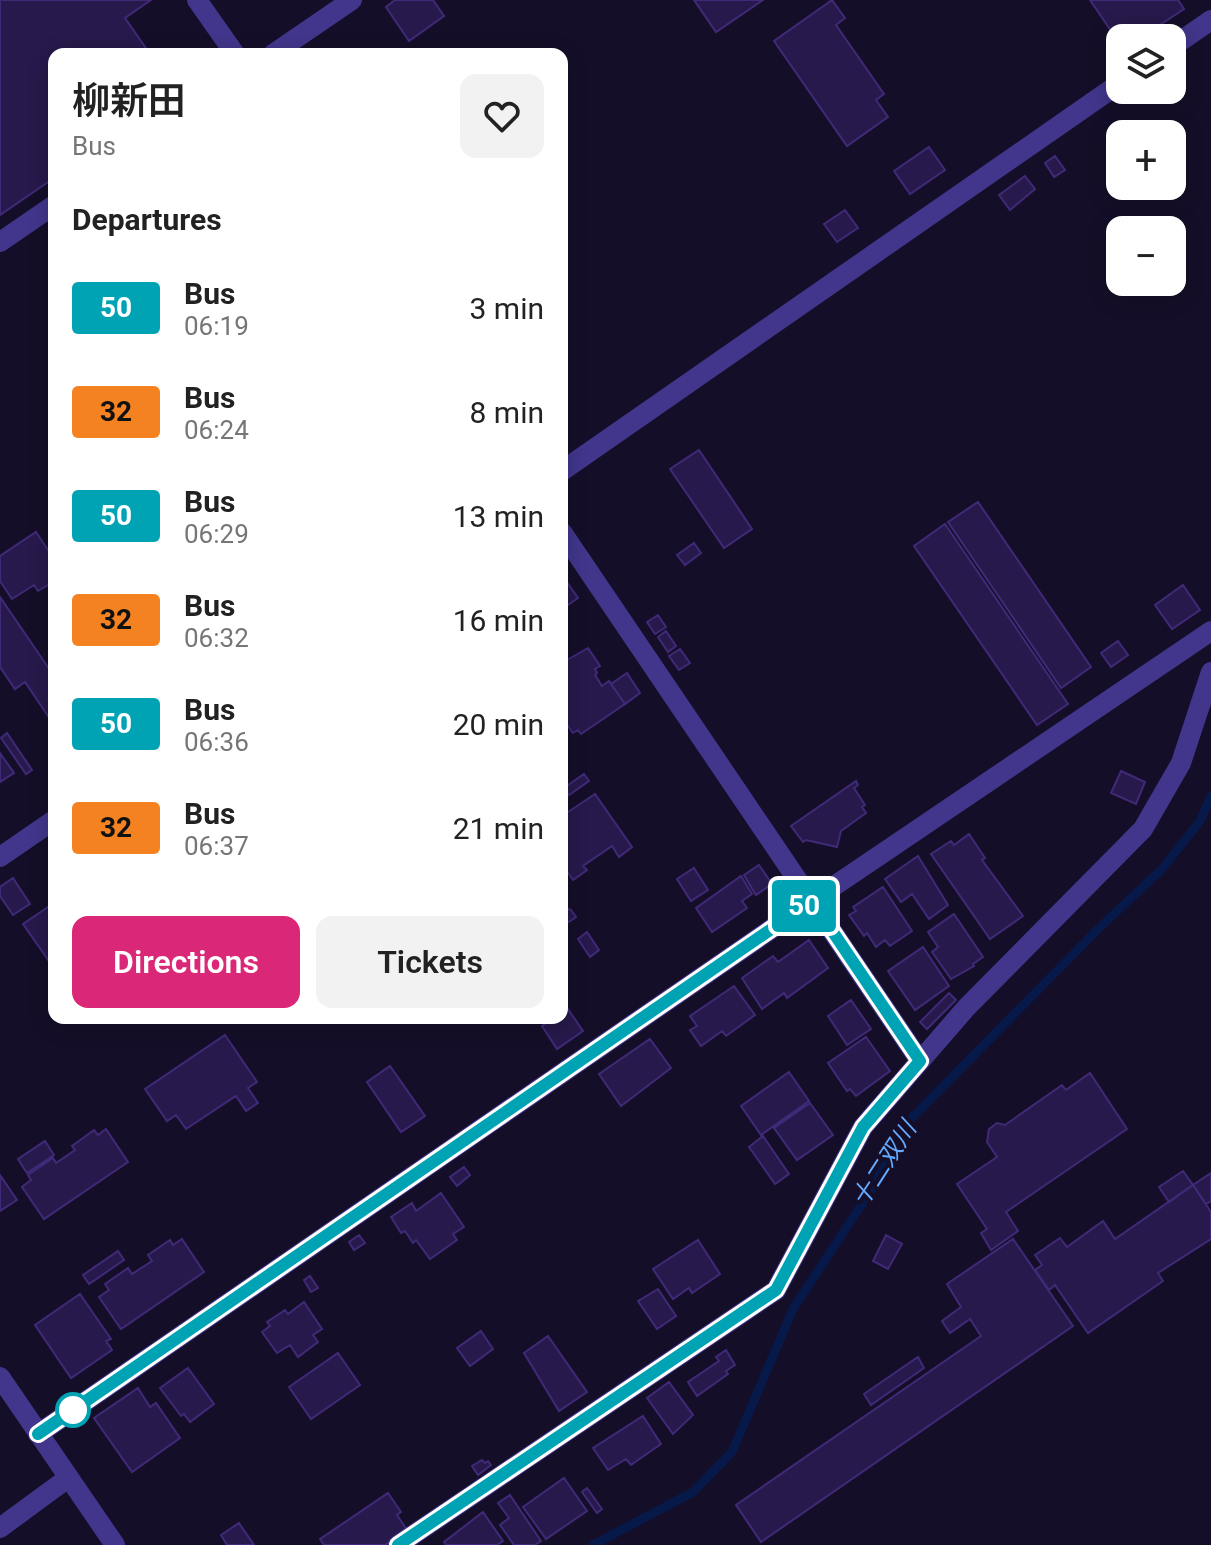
<!DOCTYPE html>
<meta charset="utf-8">
<style>
:root{--surface:#fff;--page:#f2f2f2;--text:#222;--muted:#767676;--accent:#db2777}
body{margin:0;font-family:Roboto,"Noto Sans JP",sans-serif;background:var(--page);color:var(--text);height:100vh;display:flex;flex-direction:column;font-size:30px;white-space:nowrap}
*{box-sizing:border-box;margin:0}
p{font-size:26px;color:var(--muted)}
.icon{flex:none;width:44px;height:44px;fill:none;stroke:currentColor;stroke-width:2;stroke-linecap:round;stroke-linejoin:round}
.map{position:relative;flex:1;overflow:hidden}
.side{position:absolute;left:48px;top:48px;width:520px;height:976px;display:flex;flex-direction:column;background:var(--surface);border-radius:16px;box-shadow:0 4px 20px #0003}
.side>*{flex:none}
.badge{padding:0 16px;border-radius:6px;font-size:28px;line-height:52px}
.controls{position:absolute;left:1106px;top:24px;display:grid;gap:16px}
.controls a{display:grid;place-items:center;width:80px;height:80px;border-radius:16px;background:var(--surface);box-shadow:0 4px 20px #0003;font-size:40px}
.map>.badge{position:absolute;translate:-50% -50%;box-shadow:0 0 0 4px #fff}
h2{padding:0 24px;font-size:30px;line-height:72px}
.round{display:grid;place-items:center;flex:none;width:84px;height:84px;border-radius:16px;background:var(--page)}
.head{display:flex;align-items:center;justify-content:space-between;height:136px;padding:0 24px}
h1{font-size:38px;font-weight:600;line-height:60px}
.primary-button{display:flex;gap:16px;margin-top:auto;padding:16px 24px}
.primary-button a{flex:1;height:92px;border-radius:16px;background:var(--accent);color:#fff;font-size:32px;font-weight:600;line-height:92px;text-align:center}
.primary-button a+a{background:var(--page);color:var(--text)}
ul{padding:0;list-style:none}
li{display:flex;align-items:center;gap:24px;height:104px;padding:0 24px}
li div{flex:1}
li b{display:block;font-size:30px}
li em{font-style:normal}
li .badge{min-width:88px;font-weight:700;text-align:center}
.map>svg:first-child{display:block}
.lines{fill:none;stroke-linecap:round;stroke-linejoin:round}
.stream{stroke:#071949;stroke-width:9}
.building{fill:#27194b;stroke:#402a78;stroke-width:2}
.minor{stroke:#41368b;stroke-width:20}
.line-casing{stroke:#fff;stroke-width:18}
.line{stroke:#00a3b4;stroke-width:12}
.stop-dot{fill:#fff;stroke:#00a3b4;stroke-width:4}
.labels{text-anchor:middle;dominant-baseline:central;stroke-width:8;stroke-linejoin:round;paint-order:stroke}
.water-label{font-size:24px;font-style:italic;fill:#64aaff;stroke:#150e29}
</style>
<div class="map">
<svg width="1211" height="1545" viewBox="0 0 1211 1545">
<rect width="100%" height="100%" fill="#150e29"/>
<g class="lines">
<path class="stream" d="M593,1545l100,-53 39,-40 61,-143 78,-119 40,-71 187,-190 64,-60 38,-48 11,-25"/>
</g>
<path class="building" d="M0,0h151l-26,18 25,36h-96v124l-54,37z
M395,0h38l11,16 -35,25 -23,-34z
M694,0h69l-47,32z
M832,0l13,18 -9,7 48,69 -8,6 12,17 -41,29 -73,-105z
M1090,0h88l6,9 -44,29h-20v6z
M929,147l16,23 -35,24 -16,-23z
M1055,156l10,14 -11,7 -9,-14z
M1025,176l10,13 -25,21 -11,-15z
M845,210l13,18 -21,14 -13,-18z
M699,450l53,79 -28,19 -54,-79z
M978,502l113,165 -30,21 -113,-166z
M945,524l123,180 -31,21 -123,-179z
M36,532l18,27v14l-5,4 4,5 -15,9 -4,-6 -22,14 -12,-18v-25z
M694,543l7,10 -16,12 -8,-10z
M562,575l16,23 -16,11z
M1183,585l17,25 -28,19 -17,-24z
M0,597l54,79v49l-29,-43 -10,7 -15,-22z
M658,615l8,12 -11,7 -8,-12z
M666,631l10,15 -8,6 -10,-15z
M1118,641l10,14 -17,12 -10,-14z
M588,648l12,18 -5,3 2,4 -2,2 7,11 7,-5 16,23 -44,30 -3,-4 -5,3 -11,-15v-55z
M680,649l10,14 -11,7 -10,-14z
M627,673l13,20 -15,11 -14,-20z
M7,733l25,37 -6,4 -25,-36z
M0,753l14,20 -14,9z
M1121,771l24,11 -9,22 -25,-11z
M584,774l5,7 -20,14 -5,-7z
M856,781l2,4 -4,3 11,17 -3,2 4,6 -25,18 -4,16 -31,-7 -3,2 -12,-16z
M595,794l37,53 -13,10 -7,-11 -29,20 4,4 -14,10 -11,-16v-48z
M969,834l16,24 -3,2 41,56 -33,23 -59,-85 20,-13 3,4z
M918,856l30,49 -19,14 -17,-25 -11,8 -16,-23z
M759,865l13,19 -16,11 -12,-20z
M694,868l14,22 -17,11 -14,-22z
M741,876l11,18 -10,7 5,7 -35,24 -16,-24z
M13,878l17,26 -17,11 -13,-19v-9z
M883,887l29,44 -22,15 -5,-6 -9,7 -9,-14 -3,3 -15,-21 7,-4 -3,-4z
M54,903v63l-1,1 -30,-43z
M562,906l9,4 5,7 -7,5 -7,-2z
M954,914l29,43 -10,7 1,2 -23,13 -19,-27 6,-5 -10,-15z
M587,932l12,18 -9,7 -12,-18z
M809,940l19,28 -41,30 -3,-5 -22,16 -20,-31 31,-22 5,6z
M923,947l26,39 -34,24 -27,-39z
M734,986l21,29 -29,21 -4,-5 -21,15 -11,-16 7,-4 -7,-10z
M949,993l7,7 -29,29 -7,-7z
M851,1000l20,29 -24,16 -19,-29z
M568,1009l15,22 -26,18 -15,-23 12,-8h8v-5z
M225,1035l32,47 -9,6 10,15 -12,8 -10,-15 -50,33 -10,-14 -9,6 -22,-32z
M866,1037l24,34 -34,25 -6,-7 -3,2 -19,-28z
M650,1039l21,29 -50,38 -22,-32z
M390,1066l35,50 -24,16 -34,-50z
M789,1072l20,29 -48,34 -20,-29z
M1090,1073l37,56 -121,83 12,19 -27,19 -10,-17 6,-4 -30,-45 40,-27 -10,-15 2,-13 8,-6 8,2 57,-40 4,5z
M810,1103l23,32 -36,25 -23,-32z
M106,1129l22,33 -84,57 -22,-32 9,-7 -3,-5 25,-17 3,5 19,-13 -3,-4 22,-16 4,5z
M763,1136l26,38 -14,10 -26,-37z
M45,1141l9,14 -27,18 -9,-14z
M464,1167l6,8 -13,11 -7,-9z
M1183,1171l10,14 -24,17 -10,-15z
M1211,1173v28l-5,3 -13,-19z
M0,1175l17,25 -17,11z
M1193,1185l18,27v27l-53,34 5,8 -75,52 -33,-48 -6,5 -14,-20 7,-5 -7,-10 25,-17 7,9 36,-26 12,18z
M441,1193l23,34 -11,7 4,6 -27,19 -14,-19 -3,3 -8,-12 -4,2 -10,-16 21,-14 4,8z
M359,1235l6,8 -11,7 -5,-8z
M886,1235l16,9 -14,25 -15,-8z
M182,1239l22,33 -83,57 -22,-32 10,-7 -4,-6 23,-16 4,6 20,-13 -4,-6 22,-15 3,5z
M1013,1239l60,87 -312,216 -25,-37 245,-169 -11,-17 -20,14 -8,-12 19,-14 -14,-23z
M698,1240l22,34 -28,19 -3,-5 -16,11 -20,-30z
M118,1251l6,9 -35,24 -6,-9z
M310,1276l8,12 -7,4 -7,-12z
M658,1289l18,27 -19,13 -19,-28z
M80,1294l31,45 -5,2 6,9 -41,28 -36,-53z
M304,1302l18,27 -9,6 5,7 -20,15 -8,-12 -13,8 -15,-21 8,-6 -3,-4 18,-12 3,4z
M481,1331l12,18 -23,17 -13,-18z
M548,1336l39,56 -28,19 -35,-58z
M726,1350l9,15 -9,6 2,3 -31,22 -9,-14 31,-21 -3,-4z
M338,1353l22,32 -49,34 -22,-32z
M918,1357l6,11 -53,37 -7,-11z
M188,1368l26,36 -24,18 -6,-8 -3,2 -21,-28z
M669,1382l24,33 -20,19 -26,-36z
M138,1388l12,19 6,-4 24,35 -48,34 -38,-54z
M643,1416l18,28 -30,21 -5,-6 -18,11 -15,-22z
M482,1460l3,3 3,-2 3,4 -13,10 -6,-9z
M564,1478l23,33 -41,28 -23,-32z
M587,1488l15,21 -5,4 -15,-21z
M388,1493l13,19 -4,3 10,15 -22,15h-61l-4,-6z
M510,1495l31,46 -6,4h-21l-14,-20 9,-7 -11,-15z
M483,1512l20,29 -6,4h-51l-2,-3z
M239,1523l15,22h-27l-6,-10z"/>
<g class="lines">
<path class="minor" d="M197,0l38,54
M1172,47l39,-27
M273,54l79,-54
M0,242l54,-37
M562,471l558,-388
M562,532l358,529
M0,857l54,-37
M0,1377l115,168
M38,1434l774,-533 399,-270
M0,1528l68,-50
M398,1545l378,-255 87,-163 103,-119 177,-179 38,-66 30,-91"/>
</g>
<g class="lines">
<g class="line-casing">
<path id="line" d="M38,1434l774,-533 108,160 -57,66 -87,163 -378,255"/>
</g>
<use href="#line" class="line"/>
</g>
<circle class="stop-dot" cx="73" cy="1410" r="16"/>
<g class="labels">
<g class="water-label">
<text transform="translate(884 1164) rotate(-57)">十二双川</text>
</g>
</g>
</svg>
<div class="controls">
<a><svg class="icon" aria-label="layers" viewBox="0 0 24 24"><path d="M12 4l9 5-9 5-9-5zM3 14l9 5 9-5"/></svg></a>
<a>+</a>
<a>−</a>
</div>
<b class="badge" style="left:804px;top:906px;background:#00a3b4;color:#fff">50</b>
<section class="side">
<div class="head"><div><h1>柳新田</h1><p>Bus</p></div><a class="round"><svg class="icon" aria-label="heart" viewBox="0 0 24 24"><path d="M12 20l-8-8c-3-5 5-10 8-4 3-6 11-1 8 4z"/></svg></a></div>
<h2>Departures</h2>
<ul>
<li><span class="badge" style="background:#00a3b4;color:#fff">50</span><div><b>Bus</b><p>06:19</p></div><em>3 min</em></li>
<li><span class="badge" style="background:#f58220;color:#111">32</span><div><b>Bus</b><p>06:24</p></div><em>8 min</em></li>
<li><span class="badge" style="background:#00a3b4;color:#fff">50</span><div><b>Bus</b><p>06:29</p></div><em>13 min</em></li>
<li><span class="badge" style="background:#f58220;color:#111">32</span><div><b>Bus</b><p>06:32</p></div><em>16 min</em></li>
<li><span class="badge" style="background:#00a3b4;color:#fff">50</span><div><b>Bus</b><p>06:36</p></div><em>20 min</em></li>
<li><span class="badge" style="background:#f58220;color:#111">32</span><div><b>Bus</b><p>06:37</p></div><em>21 min</em></li>
</ul>
<div class="primary-button"><a>Directions</a><a>Tickets</a></div>
</section>
</div>
